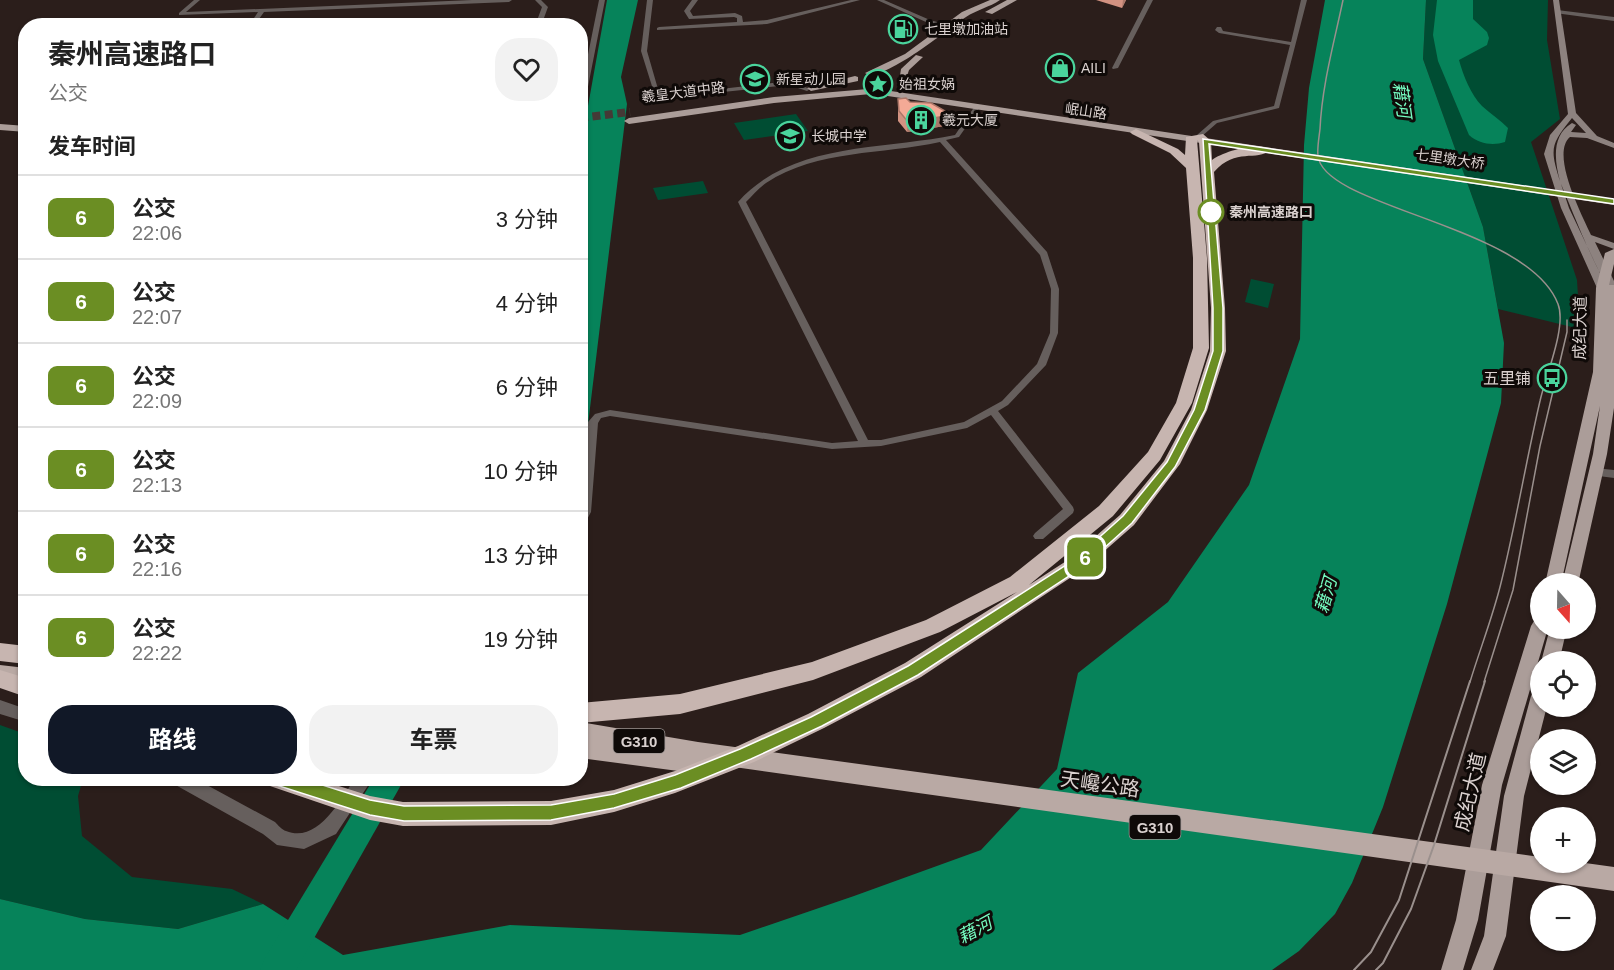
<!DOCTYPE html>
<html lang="zh">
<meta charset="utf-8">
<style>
:root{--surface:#fff;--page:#f2f2f2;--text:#222;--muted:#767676;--line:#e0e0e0;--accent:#111827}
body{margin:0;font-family:Arial,"Noto Sans SC",sans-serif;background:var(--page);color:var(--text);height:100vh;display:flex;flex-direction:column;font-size:22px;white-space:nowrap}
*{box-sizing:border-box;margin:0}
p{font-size:20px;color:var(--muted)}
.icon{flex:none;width:33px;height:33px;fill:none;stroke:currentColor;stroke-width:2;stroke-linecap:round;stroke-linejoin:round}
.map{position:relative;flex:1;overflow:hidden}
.details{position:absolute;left:18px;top:18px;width:570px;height:768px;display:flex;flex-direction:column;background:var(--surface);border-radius:24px;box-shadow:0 2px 4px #0004}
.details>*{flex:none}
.badge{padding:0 12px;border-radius:9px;font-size:21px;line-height:39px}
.needle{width:39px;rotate:160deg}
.buttons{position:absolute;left:1530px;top:573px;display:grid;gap:12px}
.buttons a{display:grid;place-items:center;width:66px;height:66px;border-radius:50%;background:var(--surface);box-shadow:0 2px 4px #0004;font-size:30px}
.map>.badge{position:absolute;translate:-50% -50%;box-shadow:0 0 0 3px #fff}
h2{padding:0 30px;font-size:22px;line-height:54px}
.round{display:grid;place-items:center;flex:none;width:63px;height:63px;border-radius:24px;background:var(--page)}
.headline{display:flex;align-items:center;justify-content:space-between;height:102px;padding:0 30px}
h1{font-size:28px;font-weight:700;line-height:45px}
.button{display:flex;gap:12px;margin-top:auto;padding:12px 30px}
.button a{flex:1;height:69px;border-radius:24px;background:var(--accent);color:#fff;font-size:24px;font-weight:700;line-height:69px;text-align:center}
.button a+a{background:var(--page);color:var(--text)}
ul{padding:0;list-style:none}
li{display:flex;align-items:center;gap:18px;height:84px;padding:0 30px;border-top:2px solid var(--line)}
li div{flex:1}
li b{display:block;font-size:22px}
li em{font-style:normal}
li .badge{min-width:66px;font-weight:700;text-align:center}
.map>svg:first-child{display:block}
.green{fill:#004d33}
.water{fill:#06835a}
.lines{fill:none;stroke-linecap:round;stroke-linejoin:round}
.river{fill:#06835a;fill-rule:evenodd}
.primary-tunnel-far1{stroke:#453936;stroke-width:8;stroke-dasharray:8 4.5;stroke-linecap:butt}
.primary-tunnel{stroke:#453936;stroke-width:10;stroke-dasharray:10 5;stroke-linecap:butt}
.minor{fill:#665f5d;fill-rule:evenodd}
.tertiary{fill:#665f5d;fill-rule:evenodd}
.secondary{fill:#8d827f;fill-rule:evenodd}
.primary{fill:#ab9d99;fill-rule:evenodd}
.trunk{fill:#b9a9a4;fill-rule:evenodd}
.motorway{fill:#c7b5b0;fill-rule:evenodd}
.tram-far1{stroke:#9a908d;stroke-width:1.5}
.tram{stroke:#9a908d;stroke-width:2}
.wall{fill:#d29281}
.shaded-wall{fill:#ab7769}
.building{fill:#f4aa96;stroke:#ab7769;stroke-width:1.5}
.line{fill:#6b8e23;stroke:#fff;stroke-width:1.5}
.stop-dot{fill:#fff;stroke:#6b8e23;stroke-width:3}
.labels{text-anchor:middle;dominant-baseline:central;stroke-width:6;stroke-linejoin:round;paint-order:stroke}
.far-poi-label{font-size:14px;fill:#dad1cf;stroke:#0f0a08;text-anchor:start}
.far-street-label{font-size:14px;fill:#dad1cf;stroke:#0f0a08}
.far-stop-label{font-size:14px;font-weight:bold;fill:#dad1cf;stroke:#0f0a08;text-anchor:start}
.shield{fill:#0f0a08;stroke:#9d9593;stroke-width:1.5}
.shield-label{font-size:15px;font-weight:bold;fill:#dad1cf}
.street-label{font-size:16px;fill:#dad1cf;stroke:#0f0a08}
.poi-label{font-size:16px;fill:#dad1cf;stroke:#0f0a08;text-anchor:end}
.water-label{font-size:18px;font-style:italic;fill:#75fcc1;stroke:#0f0a08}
.near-street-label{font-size:20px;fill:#dad1cf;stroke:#0f0a08}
</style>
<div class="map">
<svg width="1614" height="970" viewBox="0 0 1614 970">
<rect width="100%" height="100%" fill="#2b1e1b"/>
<path class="green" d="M1426,0h122l-1,40 13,79 -29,23 46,138 3,49 -82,-20 -15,-82 -60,-168z
M796,114l12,17 -64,9 -10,-17z
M703,181l5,12 -50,7 -5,-12z
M1251,279l23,5 -6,24 -23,-6z
M0,725l25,9 1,44 57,1 -5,17 4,40 50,41 100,12 31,15 -85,25 -93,-10 -85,-20z"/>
<path class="water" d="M607,0h31l-17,77 6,27 -46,378v-337z
M1325,0h101l-3,59 60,168 21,116 -3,60 -54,201 -64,203 -31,76 -17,31 -36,37 -27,19h-1272v-71l85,20 93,10 85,-25 80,51 167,-30 230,10 114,-39 127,-46 76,-81 21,-96 90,-71 81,-117 51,-146 4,-194 5,-57z
M1437,0h36v19l14,13 2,6 -2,7 -28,15c4,15 12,35 23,46 9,8 18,14 26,22l-3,14c-12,4 -26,2 -36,-7l-31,-74 -5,-26z"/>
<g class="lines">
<path class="river" d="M374,778h31l-109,192h-36l5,-12z"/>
<path class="primary-tunnel-far1" d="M580,118l50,-6"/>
<path class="primary-tunnel" d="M580,118l4,-1"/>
<path class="minor" d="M194,0h6l-14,12 286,-12h40l-3,2 -245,10 -10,14h-5l9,-14 -79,3v-2z
M535,0h6l7,7 -7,19h-6l7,-19z
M599,0h6l-21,107 -3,2 -1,-15z
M647,0h6l-6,51 13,45 129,-15 21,8 -3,2 -18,-6 -133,14 -15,-48z
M692,0h6l-8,11 3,5 42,-3 7,3 1,6 24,-2 84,-20h9l-93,24 -110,6v-2l2,-1 78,-5v-4l-3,-1 -45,2 -5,-8z
M877,0h7l46,20 21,6 -3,2 -22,-6z
M1147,0h6l-35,68 -5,1 -1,-1z
M1301,0h6l-28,108 -62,15 -16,14h-4v-2l16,-14 61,-15 16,-61 -71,-12 -4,-3 2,-3h4l2,4 68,11z
M975,106l5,1 -21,30 -13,3 101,112 12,37 -1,44 -12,32 -38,40 -10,6 75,96 1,3 -1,3 -30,26h-8l-2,-3 2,-3 28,-24 -72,-94 -24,13 -86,18 -49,3 -222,-33 -9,2 -3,5 -7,89 -7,13 -4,1 8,-104 7,-8 15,-4 222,33 26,-2 -120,-239c53,-60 145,-52 217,-67zM940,142l100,113 11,34 -1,44 -13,31 -35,37 -38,21 -83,18h-13l-122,-238c6,-6 13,-14 20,-19 52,-34 116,-28 174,-41z
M1595,468l19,2v8l-23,-3 -1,-3 1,-3z"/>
<path class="tertiary" d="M1557,10l57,7v4l-59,-8z
M0,700l26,9v13l-26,-8z
M170,778h24l81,44c3,3 7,8 11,9 32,13 55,-32 69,-53h18l-37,56 -32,15 -27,-4 -14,-11 -91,-51z"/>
<path class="secondary" d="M1553,0h6l17,113 21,23 17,7v5l-27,-10 -17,-1c-20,17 12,78 21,98l23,8v6l-19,-7 19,39v8l-2,1c-11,-5 -44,-90 -51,-106l8,24 38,80 -5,3 -5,-3 -36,-80 -17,-54 6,-19 18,-21zM1572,118l14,15 -15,-1 5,-7 -4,-2c-20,12 -18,36 -12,58 -10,-32 -10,-36 12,-63z"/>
<path class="primary" d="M990,0h10c-10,7 -24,10 -34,17 -17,11 -84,67 -101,56l40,-19 57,-42z
M1007,0h10l-25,14 -7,-2z
M916,55l7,2 -14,13 -4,12h-6l2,-13z
M855,76l3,1v4l-47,10 -4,-3z
M868,89l3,1v4l-97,9 -145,21 -5,-3 5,-3 145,-21z
M884,90l730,109v6l-733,-110 -1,-2z
M0,124l26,2v6l-26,-2z
M1614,249v15l-5,21h5v123l-7,46 -29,130h-16l31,-130 7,-48 -39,178h-16l48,-212 3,-84 9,-35z
M1540,619v9h8l-46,157 -24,135 -15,50h-22l15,-50 26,-135 49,-159 3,-5z
M1550,628h17l-8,34h-18z
M1540,688v18h7l-23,90 -18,140 -13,34h-22l13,-34 20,-140 27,-100 3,-6z"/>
<path class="trunk" d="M0,665l26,3v17l-26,-2z
M580,722l118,20 842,115v5h38l36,5v24l-887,-125 -3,7 -8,3 -136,-18z"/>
<path class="motorway" d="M1136,129l42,20 7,6 1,-18 17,-3 8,7 1,19c12,-9 47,-19 59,-10 -15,12 -35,-3 -57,22l11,136 1,43 -19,59 -27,54 -46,61 -49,43 -164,109 -97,51 -70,34 -79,31 -61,19 -63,13 -148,1 -33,-6 -100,-34 -4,-8h48l56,18 33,6 148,-1 63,-11 61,-19 63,-25 70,-32 97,-51 112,-71 -77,40 -127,48 -133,34 -100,9v-20l100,-9 132,-32 114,-42 84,-43 89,-71 49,-54 28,-49 17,-55v-90l-7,-90 -16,-15 -38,-19 -2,-2zM1197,140l2,2 12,166 -1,43 -19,59 -27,51 -44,54 -49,43 -42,27 84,-69 47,-56 32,-57 17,-55 -2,-90z
M0,643l26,3v18l-26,-3z
M0,670l26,8v19l-26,-9z"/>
<path class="tram-far1" d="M1343,0c-9,43 -21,85 -23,129 -1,9 -3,19 -2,27 6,52 210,69 240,148 9,23 -13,73 -18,97 -14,60 -24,122 -39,182 -8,33 -21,66 -31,99
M1484,682l29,-92 27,-144 27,-114v-12"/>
<path class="tram" d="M1354,970l17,-18 28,-52 71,-219
M1376,970l7,-7 28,-54 23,-64 51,-164"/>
</g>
<path class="wall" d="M1096,0h30l-4,8z
M898,99l53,26 -44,7 -9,-11z"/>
<path class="shaded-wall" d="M1123,0h3l-4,8z
M952,115l-1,10 -44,7 1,-10z"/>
<path class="building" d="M906,98l4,4 21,1 21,12 -44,7 -9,-11 -1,-12z"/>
<path class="line" d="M1203,139l411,60v5l-405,-60 14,164v43l-18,59 -30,57 -43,56 -49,44 -165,108 -96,51 -71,33 -70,29 -67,20 -63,12 -147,1 -34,-6 -97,-31 -2,-6 2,-5 5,-2 92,29 34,6 147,-1 63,-11 61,-19 65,-26 71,-32 97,-51 166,-106 49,-44 44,-54 27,-52 19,-59v-43z"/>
<defs>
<g id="fuel-ring" transform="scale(1.5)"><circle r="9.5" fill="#0f0a08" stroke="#4ad49c" stroke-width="1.5"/><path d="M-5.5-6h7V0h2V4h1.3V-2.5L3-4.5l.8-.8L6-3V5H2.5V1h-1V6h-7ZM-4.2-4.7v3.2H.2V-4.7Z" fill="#4ad49c"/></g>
<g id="shop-ring" transform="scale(1.5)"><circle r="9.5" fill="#0f0a08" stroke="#4ad49c" stroke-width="1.5"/><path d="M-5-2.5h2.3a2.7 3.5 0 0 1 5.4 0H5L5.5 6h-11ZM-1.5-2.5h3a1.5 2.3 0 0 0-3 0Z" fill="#4ad49c"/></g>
<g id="school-ring" transform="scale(1.5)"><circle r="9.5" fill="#0f0a08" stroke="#4ad49c" stroke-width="1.5"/><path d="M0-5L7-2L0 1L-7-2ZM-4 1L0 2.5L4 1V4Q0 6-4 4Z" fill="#4ad49c"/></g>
<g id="sight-ring" transform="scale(1.5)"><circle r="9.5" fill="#0f0a08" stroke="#4ad49c" stroke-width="1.5"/><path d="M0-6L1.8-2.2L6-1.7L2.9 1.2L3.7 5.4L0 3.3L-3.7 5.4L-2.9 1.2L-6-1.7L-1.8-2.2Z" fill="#4ad49c"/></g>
<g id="building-ring" transform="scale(1.5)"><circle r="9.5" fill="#0f0a08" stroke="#4ad49c" stroke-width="1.5"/><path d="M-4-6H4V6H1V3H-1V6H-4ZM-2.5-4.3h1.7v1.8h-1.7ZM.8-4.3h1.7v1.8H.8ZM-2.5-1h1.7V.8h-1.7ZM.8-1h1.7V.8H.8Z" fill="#4ad49c"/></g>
<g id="bus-ring" transform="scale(1.5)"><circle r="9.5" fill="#0f0a08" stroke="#4ad49c" stroke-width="1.5"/><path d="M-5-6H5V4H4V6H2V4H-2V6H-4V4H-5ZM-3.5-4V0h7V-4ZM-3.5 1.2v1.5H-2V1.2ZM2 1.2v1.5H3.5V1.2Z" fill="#4ad49c"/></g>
</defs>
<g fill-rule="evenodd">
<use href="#fuel-ring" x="903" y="29"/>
<use href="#shop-ring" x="1060" y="68"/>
<use href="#school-ring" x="755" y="79"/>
<use href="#sight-ring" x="878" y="84"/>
<use href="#building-ring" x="921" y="120"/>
<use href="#school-ring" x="790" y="136"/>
<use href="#bus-ring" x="1552" y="378"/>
</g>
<circle class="stop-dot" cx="1211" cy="212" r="12"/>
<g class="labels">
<g class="far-poi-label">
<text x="924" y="29">七里墩加油站</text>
<text x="1081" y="68">AILI</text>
<text x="776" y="79">新星动儿园</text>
<text x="899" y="84">始祖女娲</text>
<text x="942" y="120">羲元大厦</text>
<text x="811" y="136">长城中学</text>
</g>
<g class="far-street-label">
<text transform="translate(683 92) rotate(-7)">羲皇大道中路</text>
<text transform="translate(1086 111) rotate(8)">岷山路</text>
<text transform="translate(1450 159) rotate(8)">七里墩大桥</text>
</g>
<g class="far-stop-label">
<text x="1229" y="212">秦州高速路口</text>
</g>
<g class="shield">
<rect x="613.5" y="729" width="51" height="24" rx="4.5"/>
<rect x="1129.5" y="815" width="51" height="24" rx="4.5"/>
</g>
<g class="shield-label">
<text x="639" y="741">G310</text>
<text x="1155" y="827">G310</text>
</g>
<g class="street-label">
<text transform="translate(1580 328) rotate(-89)">成纪大道</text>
</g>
<g class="poi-label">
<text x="1531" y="378">五里铺</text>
</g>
<g class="water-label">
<text transform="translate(1402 100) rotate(82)">藉河</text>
<text transform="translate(1326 595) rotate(-74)">藉河</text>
<text transform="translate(975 930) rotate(-28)">藉河</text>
</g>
<g class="near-street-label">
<text transform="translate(1100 784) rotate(8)">天巉公路</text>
<text transform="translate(1470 792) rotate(-77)">成纪大道</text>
</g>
</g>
</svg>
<div class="buttons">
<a><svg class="needle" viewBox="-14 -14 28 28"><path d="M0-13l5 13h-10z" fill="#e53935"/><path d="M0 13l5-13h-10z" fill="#767676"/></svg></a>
<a><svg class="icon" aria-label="locate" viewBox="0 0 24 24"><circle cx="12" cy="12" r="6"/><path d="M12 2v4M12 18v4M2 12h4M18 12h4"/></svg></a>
<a><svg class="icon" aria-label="layers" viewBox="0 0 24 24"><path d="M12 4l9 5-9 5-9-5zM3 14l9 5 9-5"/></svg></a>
<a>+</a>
<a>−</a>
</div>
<b class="badge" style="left:1085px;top:557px;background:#6b8e23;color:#fff">6</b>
<section class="details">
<div class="headline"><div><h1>秦州高速路口</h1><p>公交</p></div><a class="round"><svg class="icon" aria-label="heart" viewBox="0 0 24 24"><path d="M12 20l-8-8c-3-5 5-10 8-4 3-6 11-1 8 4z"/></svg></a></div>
<h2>发车时间</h2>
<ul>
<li><span class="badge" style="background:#6b8e23;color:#fff">6</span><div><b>公交</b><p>22:06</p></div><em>3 分钟</em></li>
<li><span class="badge" style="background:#6b8e23;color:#fff">6</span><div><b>公交</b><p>22:07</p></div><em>4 分钟</em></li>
<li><span class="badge" style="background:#6b8e23;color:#fff">6</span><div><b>公交</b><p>22:09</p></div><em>6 分钟</em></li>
<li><span class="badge" style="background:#6b8e23;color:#fff">6</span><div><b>公交</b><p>22:13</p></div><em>10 分钟</em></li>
<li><span class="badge" style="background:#6b8e23;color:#fff">6</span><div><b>公交</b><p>22:16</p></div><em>13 分钟</em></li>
<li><span class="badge" style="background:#6b8e23;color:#fff">6</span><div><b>公交</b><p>22:22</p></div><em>19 分钟</em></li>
</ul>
<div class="button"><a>路线</a><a>车票</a></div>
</section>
</div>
